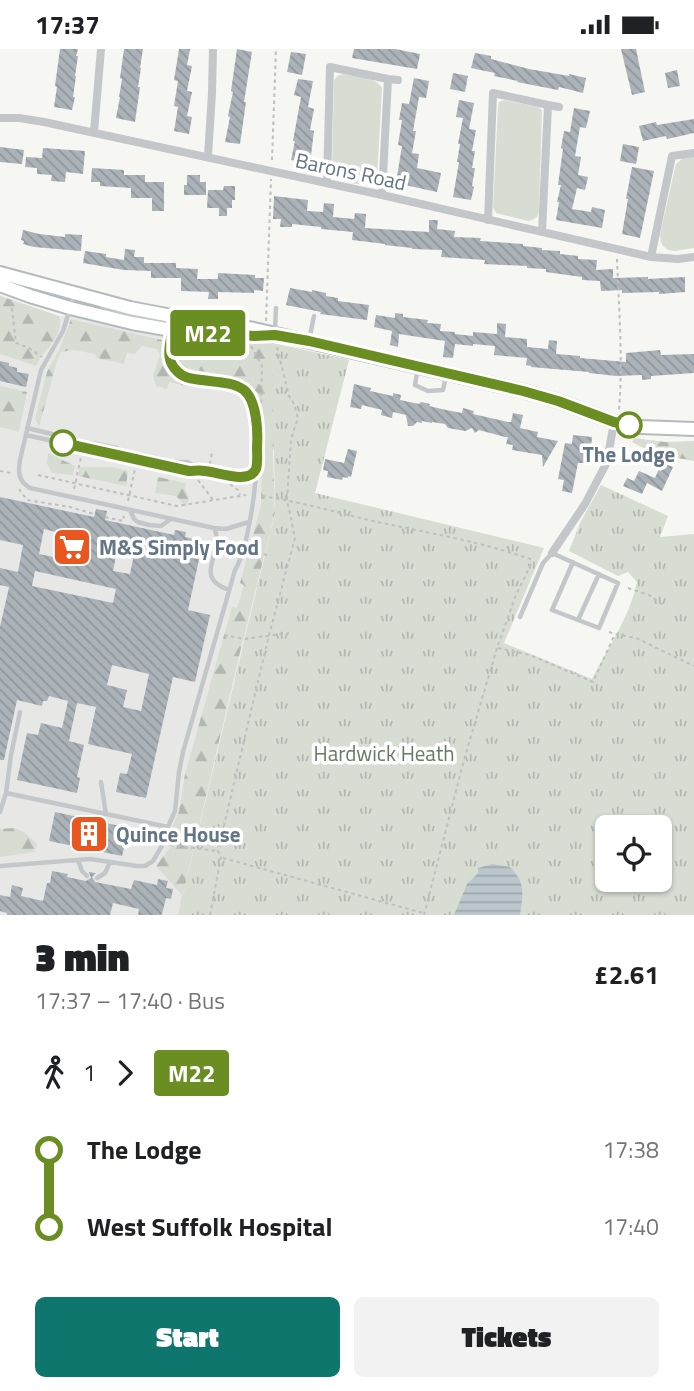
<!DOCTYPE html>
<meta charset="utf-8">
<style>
:root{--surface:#fff;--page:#f2f2f2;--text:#202124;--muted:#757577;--accent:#0f766e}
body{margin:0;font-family:"Titillium Web",sans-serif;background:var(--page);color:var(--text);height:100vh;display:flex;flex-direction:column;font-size:26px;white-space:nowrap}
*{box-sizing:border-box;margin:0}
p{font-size:23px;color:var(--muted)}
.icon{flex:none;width:38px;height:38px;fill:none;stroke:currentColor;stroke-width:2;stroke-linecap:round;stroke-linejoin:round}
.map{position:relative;height:866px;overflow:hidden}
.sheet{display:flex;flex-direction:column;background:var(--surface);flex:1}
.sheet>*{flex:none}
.badge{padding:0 14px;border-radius:5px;font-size:24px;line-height:46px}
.tools{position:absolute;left:595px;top:766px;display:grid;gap:14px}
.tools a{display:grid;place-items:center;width:77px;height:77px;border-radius:10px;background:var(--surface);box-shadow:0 2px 5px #0004;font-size:35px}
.map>.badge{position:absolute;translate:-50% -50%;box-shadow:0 0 0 4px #fff}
.legs{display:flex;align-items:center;gap:10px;height:77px;padding:0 35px;font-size:23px}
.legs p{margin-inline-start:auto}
.overview{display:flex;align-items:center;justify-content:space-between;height:119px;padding:0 35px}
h1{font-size:38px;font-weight:800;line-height:52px}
.action{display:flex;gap:14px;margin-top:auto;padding:14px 35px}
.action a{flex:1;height:80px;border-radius:10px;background:var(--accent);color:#fff;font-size:28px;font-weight:800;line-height:80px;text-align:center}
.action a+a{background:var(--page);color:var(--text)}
ul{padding:0 35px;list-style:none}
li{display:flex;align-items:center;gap:24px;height:77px;font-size:26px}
li i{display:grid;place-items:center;width:10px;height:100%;margin:0 9px;background:currentColor}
li i::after{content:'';width:18px;height:18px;margin:-9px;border:5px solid;border-radius:50%;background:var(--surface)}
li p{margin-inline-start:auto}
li:first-child i{background:linear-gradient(#0000 50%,currentColor 0)}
li:last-child i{background:linear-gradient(currentColor 50%,#0000 0)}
.status{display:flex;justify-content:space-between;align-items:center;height:49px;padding:0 35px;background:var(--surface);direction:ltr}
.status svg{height:19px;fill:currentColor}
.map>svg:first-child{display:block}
.built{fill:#e7e8e6}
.grass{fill:#d7ddd3}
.forest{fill:url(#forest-firs)}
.park{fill:url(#park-tufts);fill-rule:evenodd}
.water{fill:url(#water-rules)}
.building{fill:url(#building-back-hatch);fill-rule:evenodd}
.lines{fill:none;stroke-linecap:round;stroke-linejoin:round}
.secondary-casing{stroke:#b5babf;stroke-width:16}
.path{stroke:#bdbfc1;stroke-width:2;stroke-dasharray:3.5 3.5;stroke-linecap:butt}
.lane{stroke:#c3c7ca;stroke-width:4.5}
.street{stroke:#c3c7ca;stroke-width:8}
.secondary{stroke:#fff;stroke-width:12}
.line-1-casing{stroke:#fff;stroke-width:16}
.line-1{stroke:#6b8e23;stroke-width:10}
.stop-1-dot{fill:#fff;stroke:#6b8e23;stroke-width:3.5}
.labels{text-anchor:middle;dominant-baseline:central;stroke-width:7;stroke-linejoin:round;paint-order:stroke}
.street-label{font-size:21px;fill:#647585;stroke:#fff}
.stop-label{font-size:21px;font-weight:bold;fill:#647585;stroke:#fff}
.poi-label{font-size:21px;font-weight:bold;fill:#647585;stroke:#fff;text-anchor:start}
.park-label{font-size:21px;fill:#677b63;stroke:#fff}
</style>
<div class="status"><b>17:37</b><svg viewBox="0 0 49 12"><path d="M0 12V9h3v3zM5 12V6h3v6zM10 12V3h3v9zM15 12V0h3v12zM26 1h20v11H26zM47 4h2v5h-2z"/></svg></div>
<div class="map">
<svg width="694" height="866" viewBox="0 0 694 866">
<defs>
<pattern id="forest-firs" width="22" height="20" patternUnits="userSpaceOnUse" patternTransform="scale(1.75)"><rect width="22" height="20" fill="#d7ddd3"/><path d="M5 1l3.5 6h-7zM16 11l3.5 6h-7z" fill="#b2b8b1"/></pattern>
<pattern id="park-tufts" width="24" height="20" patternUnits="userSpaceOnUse" patternTransform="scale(1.75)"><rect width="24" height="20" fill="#d7ddd3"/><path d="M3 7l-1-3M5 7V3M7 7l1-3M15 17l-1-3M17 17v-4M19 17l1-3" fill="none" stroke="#b2b8b1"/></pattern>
<pattern id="water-rules" width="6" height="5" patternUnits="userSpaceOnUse" patternTransform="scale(1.75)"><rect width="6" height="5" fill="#bcc7cd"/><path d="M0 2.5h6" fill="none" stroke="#9ca6ac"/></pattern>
<pattern id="building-back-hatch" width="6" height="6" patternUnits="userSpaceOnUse" patternTransform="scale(1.75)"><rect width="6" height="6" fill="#abb3b9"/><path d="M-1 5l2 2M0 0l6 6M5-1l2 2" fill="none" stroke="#8f969c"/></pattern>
</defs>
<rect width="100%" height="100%" fill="#f6f6f2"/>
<path class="built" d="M0,246l59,21h15l90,20 22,4h54l34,2 -4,190 -92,383h-178z"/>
<path class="grass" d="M343,25c12,3 32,2 39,14l-5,90 -9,6c-17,0 -30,0 -36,-18l2,-85 3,-5z
M504,51l34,7 4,3 -3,101 -2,6 -5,3 -4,1 -32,-8 -3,-6 5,-100 1,-5z
M694,107v92l-19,3 -7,-1 -5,-4 -2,-4 -1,-8 16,-70 8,-7z"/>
<path class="forest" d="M0,247l59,20c6,22 -16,33 -23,50l-36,-12z
M71,270l91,21c2,23 6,38 31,43l-3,4 -21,-5 -2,7 -11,-3 -3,-10 7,-21 -3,-6 -15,-3 -7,8 -8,-1 -3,11 -27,-6 -2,-4 -21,-4 -13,2 -4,9 -18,66 -4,-8 12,-47 12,-22z
M221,292l51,2 77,17 -76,90 2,63 -36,143 -61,259 4,-20 -26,-29 15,-20v-16l8,-19 6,-37 47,-167 5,1 7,-23 -4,-2 21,-78 1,-62 -4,-50 -16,-14 -56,-11c-9,-4 -9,-9 -9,-19l17,-5z
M0,337l27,6 -8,40 -19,-5z
M634,389l31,4 29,-1v20l-39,-7 -23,-12z
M48,404l27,13 -2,9 -21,-2 -5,-9z
M80,418h32l14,3 2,2 -2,14 -48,-10z
M158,428l28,6 -1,5 4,11 -3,8 -10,-11 -21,-3z
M15,779l9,4 13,12 -3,8 -34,5v-28z"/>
<path class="park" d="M272,294l77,17 -34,133 229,55 -40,95 88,36c16,-31 38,-63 45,-97l-9,-10 -10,4 -49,-25 11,-28 21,-38 67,31 -8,21 34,-3v381h-516l97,-402zM607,779h53v52h-53z"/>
<path class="water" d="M492,815l18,3c16,16 13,27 10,48h-66l13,-31 11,-11v-5z"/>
<path class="building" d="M60,0h18l-2,7h2l-3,20h1l-3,21h2l-3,13 -18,-3 3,-20 -2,-1z
M124,0h19l-3,19h1l-3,19h2l-5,35 -19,-4 4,-21h-1l3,-18 -2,-1z
M179,0h11l-3,16 5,1 -5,25 5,1 -5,24 5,1 -3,17 -15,-3 4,-24 -4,-1 4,-25 -4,-1z
M237,0l15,3 -8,50h2l-6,42 -15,-2 5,-25 -2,-1 5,-24 -2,-1z
M354,0h41l25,5 -3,15 -65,-11z
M621,0h15l9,43 -13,3z
M291,3l15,2 -4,21 -15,-3z
M475,4l16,3v3l38,10 40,7v-2l17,4 -3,15 -24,-6 -1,3 -41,-8 1,-1 -24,-5 1,-3 -24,-5z
M677,21l3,16 -12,2 -3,-15z
M453,24l15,3 -3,16 -15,-3z
M414,29l15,3 -3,17 -7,-1 -6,34h3l-4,22 7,1 -2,14 24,5 -4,19 -41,-9 6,-37 -4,-1 4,-25h-3l3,-17 7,1z
M298,30l15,2 -5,26 6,2 -4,21 4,1 -4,32 -19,-3 4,-19h-2l8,-44 -7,-2z
M459,51l15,3 -5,26 7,1 -4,21h3l-3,17h3l-3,18 2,1 -3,13 -18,-3 6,-35h-2l3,-18h-2l5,-26 -7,-1z
M574,59l16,3 -4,17 -6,-1 -5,29 6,1 -3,18 10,2 -3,13 -8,-2 -5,21 19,3 1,-5 13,3 -3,18 -46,-8 3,-18h-2l4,-17h-3l5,-36 -2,-1 3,-17 6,1z
M694,70v14l-27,6 -1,-3 -23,5 -4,-15 17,-4 1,3z
M623,95l16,3 -3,17 -16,-3z
M0,98l24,3 -2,14 -22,-2z
M43,99l42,3 -2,23 -17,-2 -1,10 -14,-1 1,-6 -15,-1v-6l-12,-1 1,-10 16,1z
M632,118l22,4 -14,67 -18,-4 6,-35h-2z
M92,119l32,2v5h21v7h19v29h-12v-13h-21v-10l-31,-2v-4h-9z
M187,126h13v7h6v13h-22v-10h3z
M224,137h11v14h-3v8h-5v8h-8v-8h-12l1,-18h15z
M274,147l34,4 -1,11 16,1 1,-9 10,1 -1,13 21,2 1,-6 11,1 -1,14 64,4v-12h9l-1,9 18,2 -1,6 27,1 -1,3 43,3v2l19,2v2l18,1v3l18,2v3l19,1 -1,10 17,-1v9l35,-1v2l37,-2v15l-26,2v-2l-37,1v-3l-21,1 -1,-10 -18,-1v-3l-36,-5v-3l-19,-1v-2l-43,-2 1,-4 -44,-3 1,-7 -30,-1v-1l-27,-3v-1l-33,-4 1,-8 -32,-3v-2l-29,-3v3h-12l1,-8h-8z
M23,181l16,4 26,3v-3l17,1 -1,16 -47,-4 -11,-3 1,-3 -3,-1z
M125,200l10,1 -1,7h10v6h32v5l22,1 -1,10h21v-6l37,2v3h9l-1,13 -9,-1v3l-36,-1v7h-10l1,-7 -28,-1v-13h-30v-7l-27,-1 -41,-7 2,-12 21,3v3l18,3z
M290,239l22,4v-2l14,3v3l12,2v3l31,4 -2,15 -47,-6 1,-2 -35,-7z
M395,264l8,1v3l25,3 -1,3 14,1 -1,7 15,1v2l18,2v-4l24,2v-11l9,1 -1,13 22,2v8l21,2 1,-9 8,1 -1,13 24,2v2l46,4v-9l34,-3 1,5 33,-1v19l-43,3v3l-9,1v-5l-26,1 -27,-3v-1l-58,-5v-1l-5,-1 1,-7 -33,-3 1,-9 -22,-2v2l-18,-2 -2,14 -10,-1 2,-16 -46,-7 -1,13 -8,-2 2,-14 -18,-4 2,-12 19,3z
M0,312l9,2v3l8,2v4l12,2 -3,13 -26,-6z
M354,335l17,4 -1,3 23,5v-3l8,2 -1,5 19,4 2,-2 9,2 -1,2 17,4 16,3 1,-5 11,3 -1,3 35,8h3l2,-9 10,2 -3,13 18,4 -1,5 21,4 -15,26 -1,-12 -30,-5 1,-5 -7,-1 2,-7h-3l-26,-7 -4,3 -3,-5 -7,3 -17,-3 -3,-4 -13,-2v1l-10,-2v2l-5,-1 -4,4h-5l-2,-11 -13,-3 -1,6 -11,-3 1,-5 -20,-5 -1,4 -11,-2z
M573,386l19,2 -1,12h-3l-1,14h-9l-6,30 -10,-2 2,-11 -6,-1 7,-36 7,1z
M348,400l9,2 -6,26 -3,-1v2l-5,-1 -1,3 -15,-3 1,-6 -5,-1 2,-11 19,4z
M662,413l11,5 -11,24 -15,-8 -5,11 -19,-8 4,-8 7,3 5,-10 16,7z
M0,448l94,20 2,-8 11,2 -2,9 69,15 1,-5 11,2 -1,5 18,4 -15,69 22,5 -15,67 -22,-5 -27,121 -30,-6 4,-19 7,1 5,-20 -44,-10 8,-37 -19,-4 -8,38 15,4 -7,32 3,1 -3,15 -60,-13 10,-47 11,2 3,-12 21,5 6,-27 -19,-5 -2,5h-4l-1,5 -25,-6 -13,60h-4v-133l9,-40 -9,-2v-17l18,4 5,-27 -23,-5zM44,480l20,5 -6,24 -19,-4zM118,497l17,4 -5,24 -17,-3zM35,522l81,18 -3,14 -81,-17zM112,616l37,9 -8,37 -18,-4 4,-17 -20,-5z
M55,763l74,16 -7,28 -73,-15z
M52,822l16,3 -1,3 19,4 5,-3 -2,-6 7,1 -4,4 3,5 36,7 3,-9 23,5 1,-6 10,2 -2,7 7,1 -2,10 -5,-1 -4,16 -1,1h-23l1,-6 -26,-6 -3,12h-103v-2l-7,-2v-16l10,2 2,-12 11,3 -2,8 22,5 4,-18h3z"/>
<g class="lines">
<g class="secondary-casing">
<path id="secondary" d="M0,224l130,35 52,10 72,11 269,62 35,10 56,21 26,5 54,2
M0,236l30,11 40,12 62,15 40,7 78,6"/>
</g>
<path class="path" d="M272,111l4,-111
M617,210c2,50 6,101 2,151
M11,252l5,42 13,5 13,9
M266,272l5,-142
M251,297l11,20 -1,41
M210,415l2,-12
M0,422l11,2
M38,426l139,31 69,-11
M198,431l15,20
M230,435l8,6 2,5
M19,440l8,11 43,7 24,7
M74,440l7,-32
M262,447c39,6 77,17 115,26 52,11 106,20 156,38
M128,452l7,-32
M105,468l18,4 1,-5
M224,492l4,4 9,3
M250,502l21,5
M628,539l21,7 14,10
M609,583l6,2 21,4 58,28
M224,586l20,4 45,-6
M498,599l32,7 63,27 22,-48
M170,796l47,6
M223,809l200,55
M210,866l11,-58 -3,-6 51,-216 26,-97 -8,-38 4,-61 7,-21 -4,-14 -5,-8 -12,-49
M424,866l40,-155 33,-112 19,-53 16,-33"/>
<path class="lane" d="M77,247l-4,3 -10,32 -22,39 -21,90c-2,12 -2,21 10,28l184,40 12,1 23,-7
M275,281l1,-22
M309,292l5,-25
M418,318l-3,18 13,6 15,-1 3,-14
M27,379l41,10
M26,386l163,36 15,-1
M92,394l25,5
M140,405l34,8h13l21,9 27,6 12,-1 8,-7
M130,461l4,9 4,3 11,3 12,1 10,-7
M214,479c13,25 -24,48 15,62
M520,568l23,-54 9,-10 66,30 -19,45 -47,-18 21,-48
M578,571l21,-46
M101,733l5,32
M6,744l162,34
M0,763l6,-19 5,-38 9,-43
M78,811l4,11 5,5
M0,817l90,-7 47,7h8l8,-5 10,-17 5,-17 7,-16 4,-39 4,-20 52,-182c17,-26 34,-154 11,-177 -18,-19 -52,-4 -70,-23 -16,-17 5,-37 -10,-48l-57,-12 -7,-4
M97,829l8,-5 5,-11"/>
<path class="street" d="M388,30l10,1
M548,56l11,2
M0,69h19l25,4 338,73 269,62 27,2 16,-2
M94,83l7,-83
M208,107l4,-63 1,-44
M327,134l3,-116 58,12 -6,116
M488,171l5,-127 55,12 -6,127
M651,208l21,-101 22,-3
M552,504l33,-49 22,-42 7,-40"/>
<use href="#secondary" class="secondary"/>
</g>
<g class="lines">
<g class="line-1-casing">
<path id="line-1" d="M63,394l126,28c5,0 11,-1 16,0 13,1 44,14 51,-2 2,-6 1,-16 1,-22 1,-16 0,-46 -13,-57 -11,-8 -29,-8 -42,-10 -9,-1 -19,-2 -25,-9 -13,-12 -6,-27 -5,-41l82,6 21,-1 34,6 214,50 35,10 56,21 15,3"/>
</g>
<use href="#line-1" class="line-1"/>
</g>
<defs>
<g id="supermarket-square" transform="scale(2.0125)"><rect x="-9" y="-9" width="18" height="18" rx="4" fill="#e9561f" stroke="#fff"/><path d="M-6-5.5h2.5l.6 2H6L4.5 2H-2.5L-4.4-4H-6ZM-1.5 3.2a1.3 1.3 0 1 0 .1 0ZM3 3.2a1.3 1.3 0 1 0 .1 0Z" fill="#fff"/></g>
<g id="building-square" transform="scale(2.0125)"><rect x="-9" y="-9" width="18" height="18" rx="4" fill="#e9561f" stroke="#fff"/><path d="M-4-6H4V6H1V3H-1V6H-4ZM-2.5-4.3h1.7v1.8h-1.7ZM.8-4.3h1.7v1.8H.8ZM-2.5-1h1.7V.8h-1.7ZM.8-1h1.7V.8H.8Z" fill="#fff"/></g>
</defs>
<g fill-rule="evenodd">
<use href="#supermarket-square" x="72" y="498"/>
<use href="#building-square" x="89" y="785"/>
</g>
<g class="stop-1-dot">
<circle cx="629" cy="376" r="12"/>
<circle cx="63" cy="394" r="12"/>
</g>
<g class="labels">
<g class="street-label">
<text transform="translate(351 122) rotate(12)">Barons Road</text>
</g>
<g class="stop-label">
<text x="629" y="405">The Lodge</text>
</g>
<g class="poi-label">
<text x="99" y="498">M&amp;S Simply Food</text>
<text x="116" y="785">Quince House</text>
</g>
<g class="park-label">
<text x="384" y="704">Hardwick Heath</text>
</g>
</g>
</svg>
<div class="tools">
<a><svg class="icon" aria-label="locate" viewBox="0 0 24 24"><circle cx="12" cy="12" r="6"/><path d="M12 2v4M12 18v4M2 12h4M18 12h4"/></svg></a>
</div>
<b class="badge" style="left:208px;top:284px;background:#6b8e23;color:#fff">M22</b>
</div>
<section class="sheet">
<div class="overview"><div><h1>3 min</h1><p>17:37 – 17:40 · Bus</p></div><b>£2.61</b></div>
<div class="legs"><svg class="icon" aria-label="walk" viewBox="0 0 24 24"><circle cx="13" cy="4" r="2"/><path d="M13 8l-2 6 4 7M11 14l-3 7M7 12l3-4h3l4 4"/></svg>1<svg class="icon" aria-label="forward" viewBox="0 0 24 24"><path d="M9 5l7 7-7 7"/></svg><b class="badge" style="background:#6b8e23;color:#fff">M22</b></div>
<ul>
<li><i style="color:#6b8e23"></i><b>The Lodge</b><p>17:38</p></li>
<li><i style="color:#6b8e23"></i><b>West Suffolk Hospital</b><p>17:40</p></li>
</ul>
<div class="action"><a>Start</a><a>Tickets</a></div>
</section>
